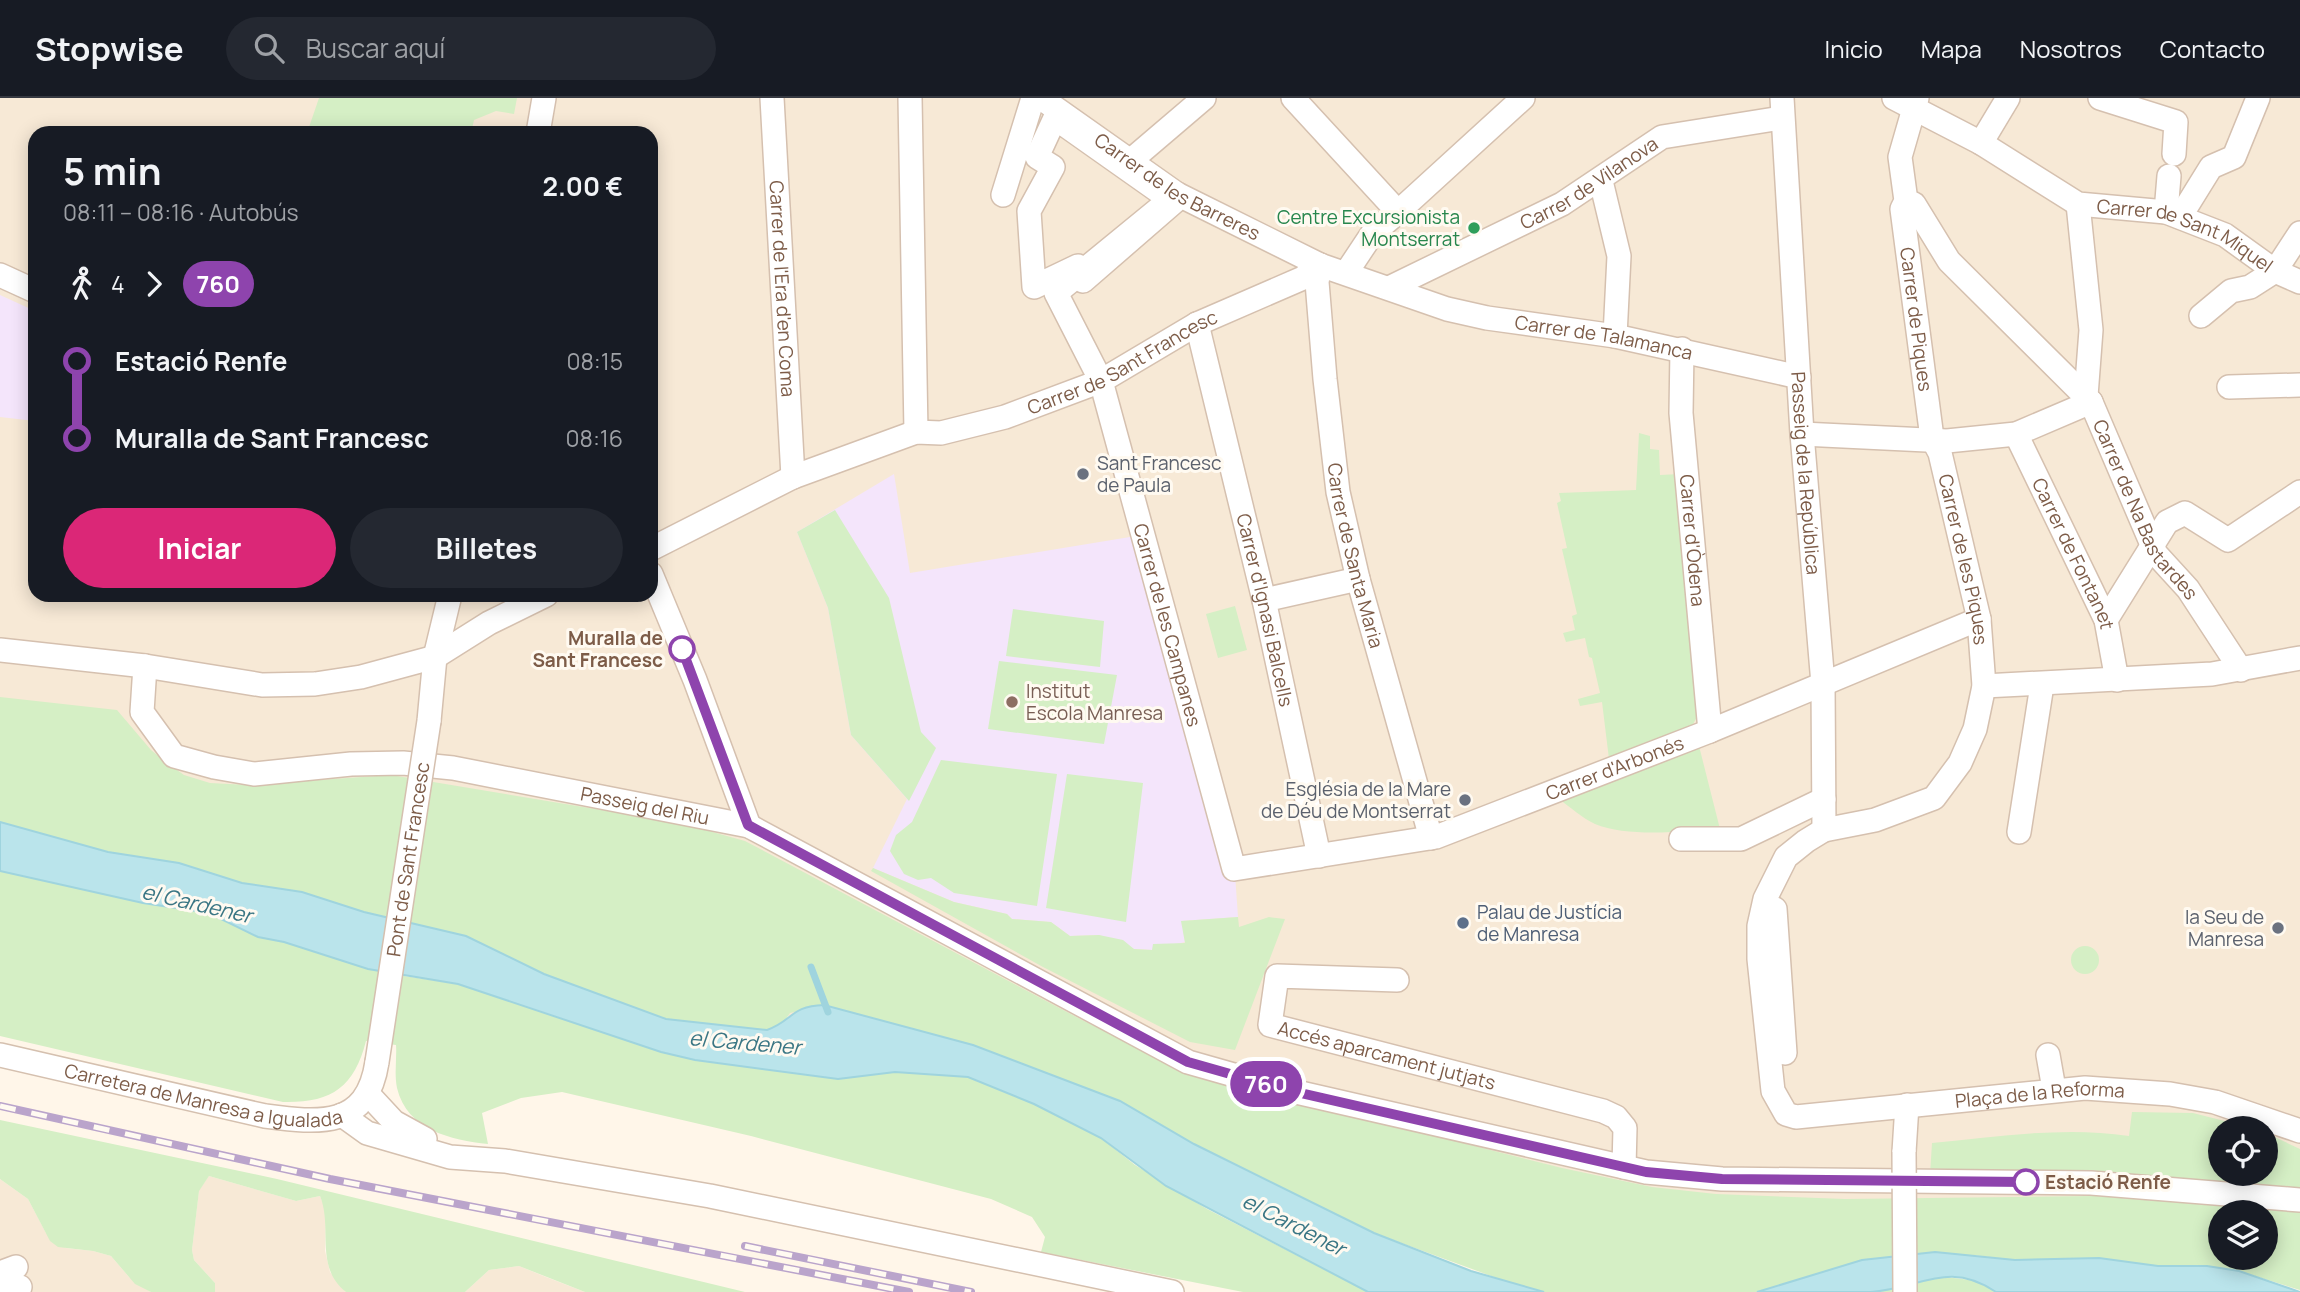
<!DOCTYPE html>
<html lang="es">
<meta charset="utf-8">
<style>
:root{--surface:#171b24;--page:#242831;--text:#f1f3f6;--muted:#9ea1a6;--line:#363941;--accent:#db2777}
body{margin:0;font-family:Manrope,sans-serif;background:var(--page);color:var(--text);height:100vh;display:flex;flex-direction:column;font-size:26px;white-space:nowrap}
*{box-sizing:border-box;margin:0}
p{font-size:23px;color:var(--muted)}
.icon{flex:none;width:38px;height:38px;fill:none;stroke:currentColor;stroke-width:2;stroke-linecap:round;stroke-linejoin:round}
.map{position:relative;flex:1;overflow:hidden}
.panel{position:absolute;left:28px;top:28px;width:630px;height:476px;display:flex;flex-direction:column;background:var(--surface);border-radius:21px;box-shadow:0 4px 18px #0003}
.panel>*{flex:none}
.badge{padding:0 14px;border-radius:23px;font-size:24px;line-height:46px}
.fabs{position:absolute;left:2208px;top:1018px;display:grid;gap:14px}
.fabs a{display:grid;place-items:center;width:70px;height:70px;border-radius:50%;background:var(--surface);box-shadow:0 4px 18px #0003;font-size:35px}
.map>.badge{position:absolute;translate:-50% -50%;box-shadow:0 0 0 4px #fff}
.legs{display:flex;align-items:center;gap:10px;height:77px;padding:0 35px;font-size:23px}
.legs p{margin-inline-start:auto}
.headline{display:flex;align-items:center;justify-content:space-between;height:119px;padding:0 35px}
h1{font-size:38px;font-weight:700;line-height:52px}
.action{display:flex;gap:14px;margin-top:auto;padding:14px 35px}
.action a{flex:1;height:80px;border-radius:42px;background:var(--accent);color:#fff;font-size:28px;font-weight:700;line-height:80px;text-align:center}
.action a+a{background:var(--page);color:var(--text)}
ul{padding:0 35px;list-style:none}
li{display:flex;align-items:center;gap:24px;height:77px;font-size:26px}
li i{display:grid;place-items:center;width:10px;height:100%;margin:0 9px;background:currentColor}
li i::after{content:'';width:18px;height:18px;margin:-9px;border:5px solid;border-radius:50%;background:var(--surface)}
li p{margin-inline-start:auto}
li:first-child i{background:linear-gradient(#0000 50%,currentColor 0)}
li:last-child i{background:linear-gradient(currentColor 50%,#0000 0)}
header{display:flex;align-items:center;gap:42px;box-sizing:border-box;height:98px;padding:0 35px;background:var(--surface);border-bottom:2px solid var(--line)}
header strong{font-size:33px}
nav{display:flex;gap:38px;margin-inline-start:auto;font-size:24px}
.search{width:490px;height:63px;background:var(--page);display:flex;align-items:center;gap:18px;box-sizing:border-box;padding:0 24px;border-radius:38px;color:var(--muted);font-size:26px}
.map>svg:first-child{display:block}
.residential{fill:#f7e9d6;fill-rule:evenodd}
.education{fill:#f4e5fb}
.green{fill:#d5efc5;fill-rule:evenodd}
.water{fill:#bae4eb;stroke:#9fd4de;stroke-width:2}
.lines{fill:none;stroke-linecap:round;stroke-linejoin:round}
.stream{stroke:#9fd4de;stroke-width:7}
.minor-casing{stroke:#d5c0af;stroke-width:26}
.minor{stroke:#fff;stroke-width:23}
.rail-casing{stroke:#baa4cb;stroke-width:8}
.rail{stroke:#fffaf1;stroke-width:5;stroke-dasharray:16;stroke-linecap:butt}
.minor-bridge-casing{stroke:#d5c0af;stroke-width:26;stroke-linecap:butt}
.minor-bridge{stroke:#fff;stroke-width:23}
.line-1-casing{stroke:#fff;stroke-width:16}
.line-1{stroke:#8e44ad;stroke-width:10}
.leisure-dot{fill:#2e9e5b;stroke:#fffaf1;stroke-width:2.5}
.worship-dot{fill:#6b7280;stroke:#fffaf1;stroke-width:2.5}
.stop-1-dot{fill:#fff;stroke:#8e44ad;stroke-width:3.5}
.education-dot{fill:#8d6e63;stroke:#fffaf1;stroke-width:2.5}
.service-dot{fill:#5c6f8a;stroke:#fffaf1;stroke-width:2.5}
.labels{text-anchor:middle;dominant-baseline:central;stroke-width:6;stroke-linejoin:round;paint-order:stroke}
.street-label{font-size:19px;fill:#7d5c48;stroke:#fffaf1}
.leisure-label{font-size:19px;fill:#27864d;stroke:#fffaf1;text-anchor:end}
.worship-label{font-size:19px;fill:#5b616d;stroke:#fffaf1;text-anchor:end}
.stop-label{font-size:19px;font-weight:bold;fill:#7d5c48;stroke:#fffaf1;text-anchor:end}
.education-label{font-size:19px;fill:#785e54;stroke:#fffaf1;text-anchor:start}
.service-label{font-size:19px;fill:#4e5e75;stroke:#fffaf1;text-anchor:start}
.water-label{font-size:21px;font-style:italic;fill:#3a7684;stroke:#fffaf1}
</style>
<header>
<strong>Stopwise</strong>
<div class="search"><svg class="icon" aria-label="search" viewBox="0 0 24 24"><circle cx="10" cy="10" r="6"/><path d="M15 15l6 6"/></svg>Buscar aquí</div>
<nav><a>Inicio</a><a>Mapa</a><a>Nosotros</a><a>Contacto</a></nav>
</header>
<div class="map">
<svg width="2300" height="1194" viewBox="0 0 2300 1194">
<rect width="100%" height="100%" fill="#fff6e9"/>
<path class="residential" d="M0,0h2300v1160l-34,-45 -616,32 -1650,-438zM35,35h616v462h-616zM2221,1031h45v45h-45z
M209,1078l87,25 24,-5 6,15 -1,40 5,21 16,20h-131v-9l-21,-23 -2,-10 7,-60z
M0,1081l28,20 18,34 20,15 27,3 18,5 18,21 22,15h-151z
M519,1168l27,11 39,15h-120l24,-22z"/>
<path class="education" d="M0,197l35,16v110l-35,-4z
M894,376l16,99 226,-37 88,339 11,-1 3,43 -56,4 3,21 -32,8 -19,-1 -35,-14 -29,1 -19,-14 -39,-3 -5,-5 -53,-12 -81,-34 34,-69 -56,-64 -23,-127 -31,-76z"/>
<path class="green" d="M319,0h198l-3,16 -18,-3 -22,9 -3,13h-164z
M1639,335l11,3v13l9,1 1,25 20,-1 24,230 -13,24 -82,31 -7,-57 -22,4 -2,-7 22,-6 -8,-35 -3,-1 -4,-19 -19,4 -3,-9 12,-3 -3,-14 5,-2 -15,-65 5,-1 -10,-45 4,-2 -2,-8 77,-3z
M835,412l54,88 32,134 15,16 -27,53 -58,-66 -23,-127 -31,-76z
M1235,508l12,44 -29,8 -12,-44z
M1013,511l91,12 -4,46 -94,-11z
M999,563l118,14 -13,69 -116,-15z
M0,599l117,13 34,40 16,13 17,12 26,8 38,2 143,-10 289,48 65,18 339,180 114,55 364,92 90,19 64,7 129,5 250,-3 205,16v78l-61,-19 -32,-5h-49l-59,-8 -84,2 -43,-5 -135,13 -80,24h-213l-23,-5 -147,-54 -180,-89 -74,-43 -147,-56 -149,-40 -34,8 -8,12 -15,5 -101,-11 -122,-45 -78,-38 -102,-24 -62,-20 -60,-9 -63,-20 -71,-11 -108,-30zM2221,1115h45v45h-45z
M1698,644l22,87c-35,2 -92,9 -125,-5 -13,-6 -25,-17 -36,-25z
M941,662l116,14 -20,132 -83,-13 -23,-15 -13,2 -14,-6 -14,-23 6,-16 16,-13z
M1067,676l76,9 -17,139 -80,-14z
M873,770l81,34 53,12 5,5 39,3 19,14 29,-1 24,5 11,9 18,1 1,-6 32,-1 -4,-22 57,-4 1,10 30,-10 16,2 -50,131 -45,-8 -147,-75 -172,-96z
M0,773l143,32 66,10 49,24 26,5 100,31 74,11 237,76 143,19 57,-7 73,5 66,27 67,34 34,27 72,44 161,83h-125l-202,-40 4,-15 -13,-20 -41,-18 -240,-63 -189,-44 -41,6 -39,15 6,31c-37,-4 -81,-14 -91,-56 -3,-15 0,-29 -1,-43l-30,-4c-12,47 -35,62 -83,61l-283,-66z
M2071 862a14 14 0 1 1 28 0a14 14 0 1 1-28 0Z
M2132,1014l61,1 63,16h-35v45h45v-41l34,16v43l-370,-17 2,-32c65,-6 131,-17 197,-7z
M0,1022l277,59 468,113h-160l-66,-26 -30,4 -24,22h-119c-32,-25 -13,-64 -26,-96l-24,5 -87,-25 -10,15 -7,59 2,10 21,23v9h-64l-16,-8 -24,-28 -18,-5 -35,-4 -8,-6 -22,-42 -28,-20z
M1936,1178l44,5 16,11h-122z"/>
<path class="water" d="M0,724l108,30 71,11 63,20 60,9 62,20 102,24 78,38 122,45 101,11c26,-9 23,-24 57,-25l149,40 147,56 74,43 180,89 97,38 73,21h-176l-202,-106 -65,-48 -67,-34 -66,-27 -73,-5 -57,7 -143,-19 -34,-8 -203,-68 -90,-15 -84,-27 -26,-5 -49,-24 -66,-10 -143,-32z
M1935,1154l80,8 84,-2 59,8h49l32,5 61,21h-304c-48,-33 -77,-3 -125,0 -38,0 -76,0 -114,0l105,-32z"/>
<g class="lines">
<path class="stream" d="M811,869l17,45"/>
<g class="minor-casing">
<g id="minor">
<path id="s1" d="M772,0l21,379"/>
<path d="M910,0l6,334"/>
<path id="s2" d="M1041,0l136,96 143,71 127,44 40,9 128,18 184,41"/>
<path d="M1293,0l105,114 -26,22 -26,39"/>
<path id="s3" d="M1782,0l20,336 21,250 1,146"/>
<path id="s4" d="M1894,0l87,45 97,61 88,8 59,23 50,36 25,11"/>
<path id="s5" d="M1917,0l-17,59 6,44 -4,8 30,229 8,15 39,166 5,67 -9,43 -15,34 -26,35 -59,22 -51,10 -18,11 -20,16 -21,42 -6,27v33l14,132 13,23 10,3 289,-29 85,6 45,8 85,29"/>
<path d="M2100,0l76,24 -2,32"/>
<path d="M1055,20l119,84 -91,79 -5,-15 -44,21 -5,-76 24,-44 -16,-10z"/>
<path d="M538,35l6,-35"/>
<path d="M1981,45l27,-45"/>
<path d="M1129,64l75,-64"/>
<path d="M1601,83l18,75 -4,80"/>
<path id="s6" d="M1177,96l-121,99 45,88 133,488 202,-32 274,-106 269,-112"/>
<path d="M1003,97l30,-97"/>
<path id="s7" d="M1906,103l8,3 35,57 142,141 65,152 32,35 53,81"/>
<path d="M2078,106l13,126 -5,66"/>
<path d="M1398,114l125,-114"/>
<path d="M2166,114l3,-36"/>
<path d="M2180,119l31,-50 23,-10 24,-59"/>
<path id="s8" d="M1320,167l-3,17 8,97 13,113 20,87 73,259"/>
<path d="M0,177l35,16"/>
<path id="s9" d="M1389,190l173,-84 100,-67 119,-19"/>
<path d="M2201,218l30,-25 19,-4 25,-16 25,-38"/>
<path id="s10" d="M1197,226l67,276 55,256"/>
<path id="s11" d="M1682,251l-1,64 29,318"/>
<path d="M2229,289l71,-2"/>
<path d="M1802,336l145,7 69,-7 75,-32"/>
<path id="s12" d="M2016,336l90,186 11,60"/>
<path id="s13" d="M651,451l142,-72 123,-45 25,1 64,-16 96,-36 96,-57 106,-46 17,-13"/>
<path d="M651,476l44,106 54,146"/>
<path d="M1264,502l94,-21"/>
<path d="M2106,522l61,-98 18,-9 43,27 72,-48"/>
<path d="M0,552l145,16 117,19 53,-1 46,-7 74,-20 54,-34 57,-28"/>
<path id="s14" d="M145,568l-3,46 32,44 40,11 40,7 97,-10 52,-1 50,5 296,58 439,236 95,27 363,83 76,7 369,4 209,17"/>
<path d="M1984,588l228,-12 88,-16"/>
<path d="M429,623l6,-64 15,-62"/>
<path d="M2019,734l23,-147"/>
<path d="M1681,741h60l83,-40"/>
<path d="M1775,811l10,144"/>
<path id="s15" d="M1397,882l-120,-4 -7,49 333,86 13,6 9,11 -1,39"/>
<path id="s16" d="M0,957l265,61c54,7 102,13 112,-54"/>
<path d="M2048,957l6,34"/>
<path d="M368,996l26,28 31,17"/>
<path d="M342,1017l25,18 83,24 55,4 205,35 462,96"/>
<path d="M1904,1054l3,-47"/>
<path d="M0,1175l16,-6"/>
<path d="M8,1194l12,-5"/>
</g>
</g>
<use href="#minor" class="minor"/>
<g class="rail-casing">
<path id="rail" d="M0,1008l330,73 579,113
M745,1148l226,46"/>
</g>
<use href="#rail" class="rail"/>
<g class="minor-bridge-casing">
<g id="minor-bridge">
<path id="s17" d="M377,964l52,-341"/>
<path d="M1904,1054l1,140"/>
</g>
</g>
<use href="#minor-bridge" class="minor-bridge"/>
</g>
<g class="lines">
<g class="line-1-casing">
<path id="line-1" d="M682,551l66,176 440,237 95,27 363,83 76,7 304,3"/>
</g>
<use href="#line-1" class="line-1"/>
</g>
<circle class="leisure-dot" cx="1474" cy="130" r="7"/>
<g class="worship-dot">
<circle cx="1083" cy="376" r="7"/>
<circle cx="1465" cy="702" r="7"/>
<circle cx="2278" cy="830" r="7"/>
</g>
<g class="stop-1-dot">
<circle cx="682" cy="551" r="12"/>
<circle cx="2026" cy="1084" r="12"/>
</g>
<circle class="education-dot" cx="1012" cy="604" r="7"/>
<circle class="service-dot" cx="1463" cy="825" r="7"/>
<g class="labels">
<g class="street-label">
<text stroke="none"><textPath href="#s9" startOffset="226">Carrer de Vilanova</textPath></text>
<text stroke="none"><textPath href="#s2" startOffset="163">Carrer de les Barreres</textPath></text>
<text stroke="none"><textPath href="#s4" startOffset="326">Carrer de Sant Miquel</textPath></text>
<text stroke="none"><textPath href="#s1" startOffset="191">Carrer de l'Era d'en Coma</textPath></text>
<text stroke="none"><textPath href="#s5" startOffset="226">Carrer de Piques</textPath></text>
<text stroke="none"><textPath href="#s2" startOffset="620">Carrer de Talamanca</textPath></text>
<text stroke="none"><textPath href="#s13" startOffset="511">Carrer de Sant Francesc</textPath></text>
<text stroke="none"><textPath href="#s3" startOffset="376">Passeig de la República</textPath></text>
<text stroke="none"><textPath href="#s7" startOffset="397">Carrer de Na Bastardes</textPath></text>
<text stroke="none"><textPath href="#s11" startOffset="192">Carrer d'Òdena</textPath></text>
<text stroke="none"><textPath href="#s8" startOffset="294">Carrer de Santa Maria</textPath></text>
<text stroke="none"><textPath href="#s12" startOffset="133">Carrer de Fontanet</textPath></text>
<text stroke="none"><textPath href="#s5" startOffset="472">Carrer de les Piques</textPath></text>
<text stroke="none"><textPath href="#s10" startOffset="294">Carrer d'Ignasi Balcells</textPath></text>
<text stroke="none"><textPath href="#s6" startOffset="508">Carrer de les Campanes</textPath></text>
<text stroke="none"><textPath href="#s6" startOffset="1157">Carrer d'Arbonés</textPath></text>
<text stroke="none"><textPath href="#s14" startOffset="578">Passeig del Riu</textPath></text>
<text stroke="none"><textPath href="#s17" startOffset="205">Pont de Sant Francesc</textPath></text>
<text stroke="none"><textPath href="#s15" startOffset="290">Accés aparcament jutjats</textPath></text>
<text stroke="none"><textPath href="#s16" startOffset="208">Carretera de Manresa a Igualada</textPath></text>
<text stroke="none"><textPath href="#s5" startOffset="1409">Plaça de la Reforma</textPath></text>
</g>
<g class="leisure-label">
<text x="1460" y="119">Centre Excursionista<tspan x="1460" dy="22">Montserrat</tspan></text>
</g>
<g class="worship-label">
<text x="1097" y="365" text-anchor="start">Sant Francesc<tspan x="1097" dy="22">de Paula</tspan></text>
<text x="1451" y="691">Església de la Mare<tspan x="1451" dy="22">de Déu de Montserrat</tspan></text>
<text x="2264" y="819">la Seu de<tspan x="2264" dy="22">Manresa</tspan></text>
</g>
<g class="stop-label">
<text x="663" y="540">Muralla de<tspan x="663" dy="22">Sant Francesc</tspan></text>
<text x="2045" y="1084" text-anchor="start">Estació Renfe</text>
</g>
<g class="education-label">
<text x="1026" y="593">Institut<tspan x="1026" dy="22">Escola Manresa</tspan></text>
</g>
<g class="service-label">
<text x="1477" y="814">Palau de Justícia<tspan x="1477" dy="22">de Manresa</tspan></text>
</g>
<g class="water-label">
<text transform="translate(197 805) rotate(13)">el Cardener</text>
<text transform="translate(745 944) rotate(5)">el Cardener</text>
<text transform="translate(1294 1126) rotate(27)">el Cardener</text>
</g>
</g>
</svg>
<div class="fabs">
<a><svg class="icon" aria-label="locate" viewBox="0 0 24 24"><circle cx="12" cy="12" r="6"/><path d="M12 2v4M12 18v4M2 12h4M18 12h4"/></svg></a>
<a><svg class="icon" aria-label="layers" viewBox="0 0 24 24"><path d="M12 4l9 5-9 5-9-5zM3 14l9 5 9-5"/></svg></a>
</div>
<b class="badge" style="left:1266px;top:986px;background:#8e44ad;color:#fff">760</b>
<section class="panel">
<div class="headline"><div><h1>5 min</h1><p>08:11 – 08:16 · Autobús</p></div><b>2.00 €</b></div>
<div class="legs"><svg class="icon" aria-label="walk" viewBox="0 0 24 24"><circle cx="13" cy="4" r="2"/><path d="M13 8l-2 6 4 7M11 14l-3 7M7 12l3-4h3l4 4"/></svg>4<svg class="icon" aria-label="forward" viewBox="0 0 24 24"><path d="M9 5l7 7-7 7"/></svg><b class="badge" style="background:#8e44ad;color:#fff">760</b></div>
<ul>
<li><i style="color:#8e44ad"></i><b>Estació Renfe</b><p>08:15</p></li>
<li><i style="color:#8e44ad"></i><b>Muralla de Sant Francesc</b><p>08:16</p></li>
</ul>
<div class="action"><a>Iniciar</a><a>Billetes</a></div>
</section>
</div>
